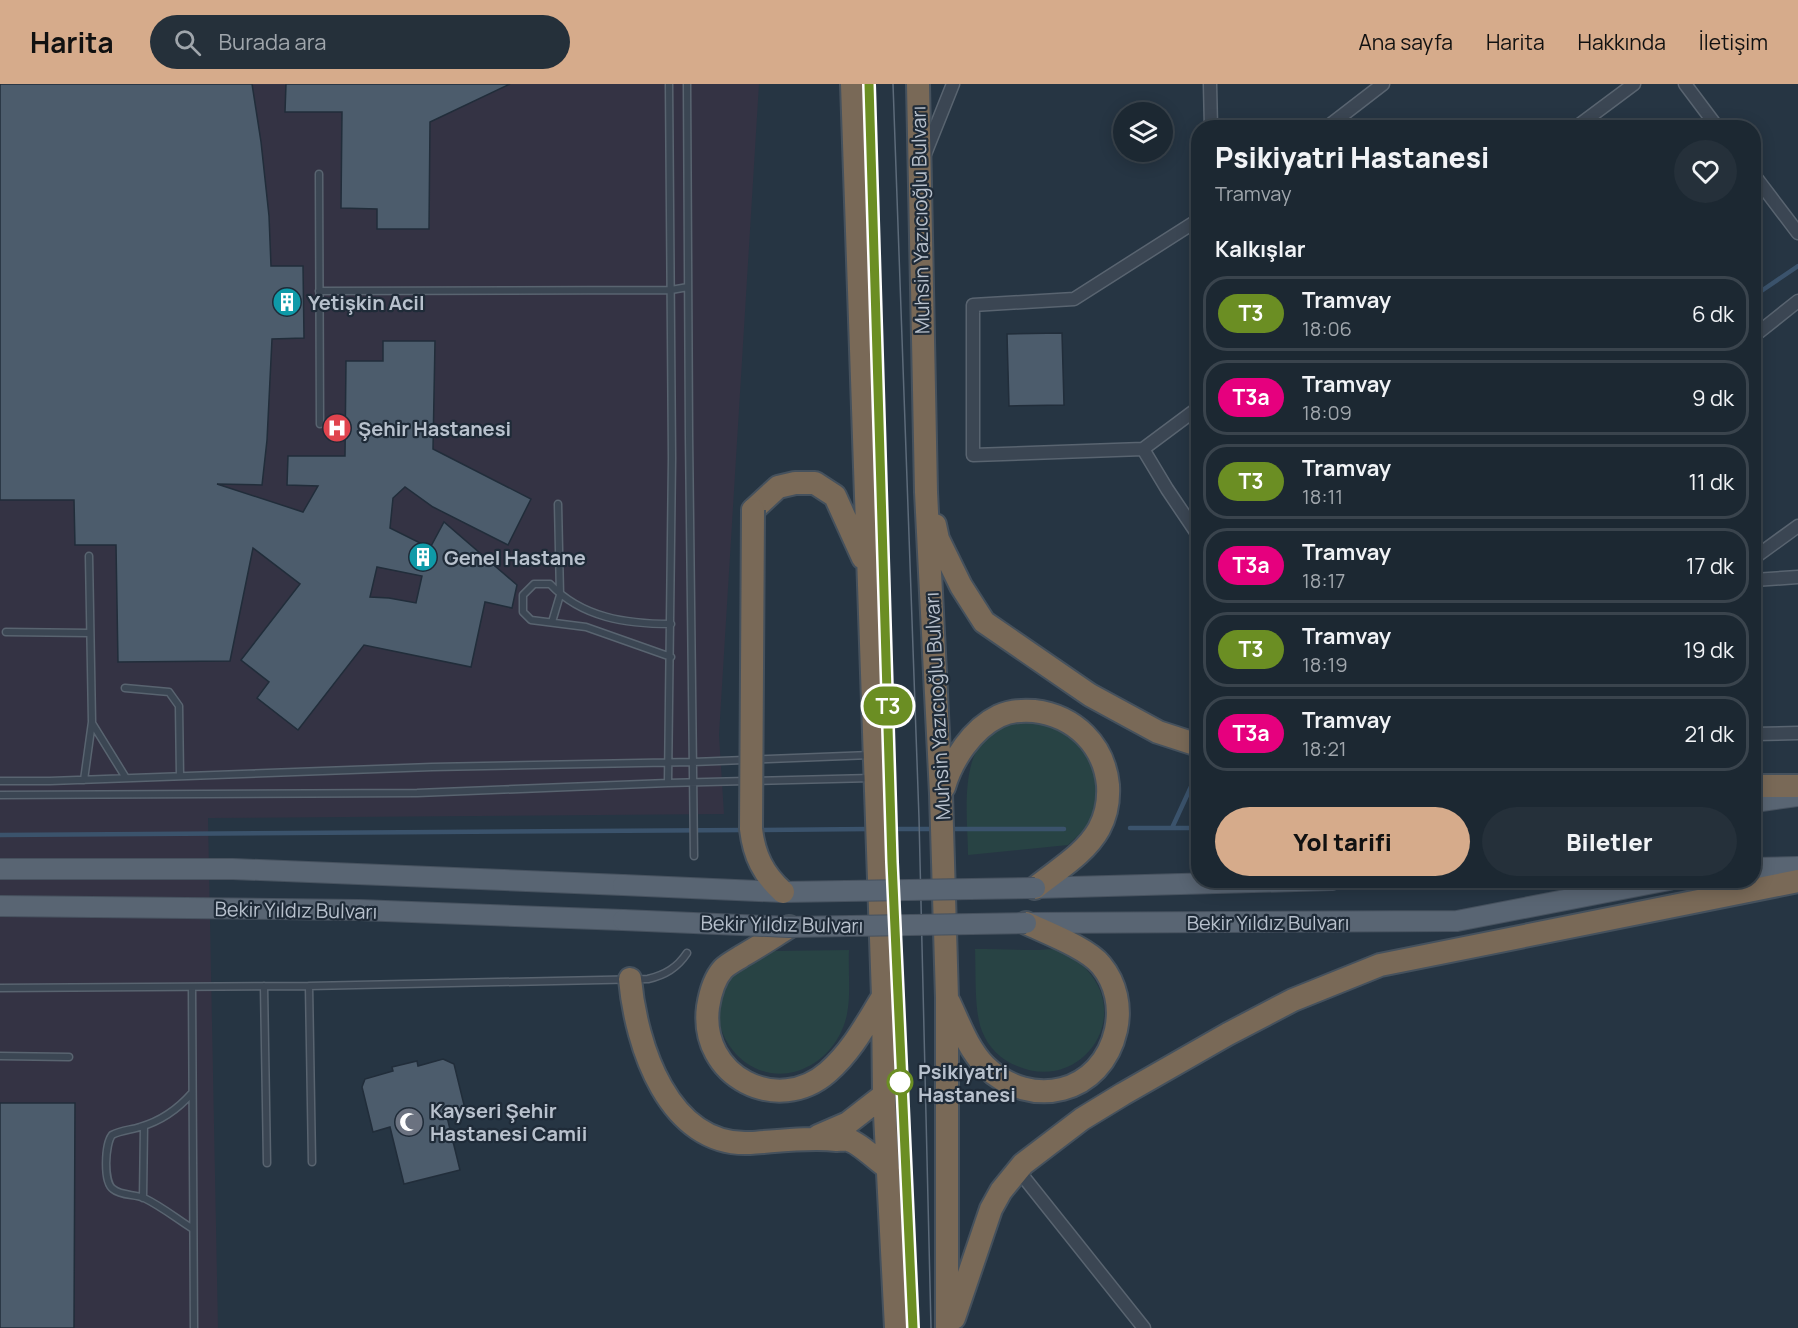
<!DOCTYPE html>
<html lang="tr">
<meta charset="utf-8">
<style>
:root{--surface:#1c2832;--page:#25303a;--text:#f1f3f6;--muted:#a0a6ac;--line:#3a444d;--accent:#d6ab8b}
body{margin:0;font-family:Manrope,sans-serif;background:var(--page);color:var(--text);height:100vh;display:flex;flex-direction:column;font-size:22px;white-space:nowrap}
*{box-sizing:border-box;margin:0}
p{font-size:20px;color:var(--muted)}
.icon{flex:none;width:33px;height:33px;fill:none;stroke:currentColor;stroke-width:2;stroke-linecap:round;stroke-linejoin:round}
.map{position:relative;flex:1;overflow:hidden}
.panel{position:absolute;left:1191px;top:36px;width:570px;height:768px;display:flex;flex-direction:column;background:var(--surface);border-radius:24px;box-shadow:0 3px 15px #0003,0 0 0 2px var(--line)}
.panel>*{flex:none}
.badge{padding:0 12px;border-radius:20px;font-size:21px;line-height:39px}
.controls{position:absolute;left:1113px;top:18px;display:grid;gap:12px}
.controls a{display:grid;place-items:center;width:60px;height:60px;border-radius:50%;background:var(--surface);box-shadow:0 3px 15px #0003,0 0 0 2px var(--line);font-size:30px}
.map>.badge{position:absolute;translate:-50% -50%;box-shadow:0 0 0 3px #fff}
h2{padding:0 24px;font-size:22px;line-height:54px}
.round{display:grid;place-items:center;flex:none;width:63px;height:63px;border-radius:32px;background:var(--page)}
.headline{display:flex;align-items:center;justify-content:space-between;height:102px;padding:0 24px}
h1{font-size:28px;font-weight:800;line-height:45px}
.cta{display:flex;gap:12px;margin-top:auto;padding:12px 24px}
.cta a{flex:1;height:69px;border-radius:36px;background:var(--accent);color:#111;font-size:24px;font-weight:800;line-height:69px;text-align:center}
.cta a+a{background:var(--page);color:var(--text)}
ul{padding:0;list-style:none}
li{display:flex;align-items:center;gap:18px;height:75px;margin:0 12px 9px;padding:0 12px;border:3px solid var(--line);border-radius:24px}
li div{flex:1}
li b{display:block;font-size:22px}
li em{font-style:normal}
li .badge{min-width:66px;font-weight:700;text-align:center}
header{display:flex;align-items:center;gap:36px;box-sizing:border-box;height:84px;padding:0 30px;background:var(--accent);color:#111}
header strong{font-size:28px}
nav{display:flex;gap:33px;margin-inline-start:auto;font-size:21px}
.search{width:420px;height:54px;background:var(--page);display:flex;align-items:center;gap:15px;box-sizing:border-box;padding:0 21px;border-radius:33px;color:var(--muted);font-size:22px}
.map>svg:first-child{display:block}
.medical{fill:#343344}
.green{fill:#284344}
.lines{fill:none;stroke-linecap:round;stroke-linejoin:round}
.stream{stroke:#3b536c;stroke-width:4.5}
.building{fill:#4c5c6c;stroke:#212d3a;stroke-width:1.5;fill-rule:evenodd}
.lane-casing{stroke:#596470;stroke-width:9}
.street-casing{stroke:#596470;stroke-width:15}
.primary-casing{stroke:#47525f;stroke-width:22}
.highway-casing{stroke:#45515d;stroke-width:26}
.lane{stroke:#3b4653;stroke-width:6}
.street{stroke:#3b4653;stroke-width:12}
.primary{stroke:#596573;stroke-width:20}
.highway{stroke:#796957;stroke-width:22}
.tram{stroke:#5d6b7a;stroke-width:1.5}
.primary-bridge-casing{stroke:#47525f;stroke-width:22;stroke-linecap:butt}
.highway-bridge-casing{stroke:#45515d;stroke-width:26;stroke-linecap:butt}
.primary-bridge{stroke:#596573;stroke-width:20}
.highway-bridge{stroke:#796957;stroke-width:22}
.line-casing{stroke:#fff;stroke-width:14}
.line{stroke:#6b8e23;stroke-width:9}
.stop-dot{fill:#fff;stroke:#6b8e23;stroke-width:3}
.labels{text-anchor:middle;dominant-baseline:central;stroke-width:4.5;stroke-linejoin:round;paint-order:stroke}
.street-label{font-size:20px;fill:#b8c1cd;stroke:#1f2b38}
.poi-label{font-size:20px;font-weight:bold;fill:#b8c1cd;stroke:#1f2b38;text-anchor:start}
.stop-label{font-size:20px;font-weight:bold;fill:#b8c1cd;stroke:#1f2b38;text-anchor:start}
</style>
<header>
<strong>Harita</strong>
<div class="search"><svg class="icon" aria-label="search" viewBox="0 0 24 24"><circle cx="10" cy="10" r="6"/><path d="M15 15l6 6"/></svg>Burada ara</div>
<nav><a>Ana sayfa</a><a>Harita</a><a>Hakkında</a><a>İletişim</a></nav>
</header>
<div class="map">
<svg width="1798" height="1244" viewBox="0 0 1798 1244">
<rect width="100%" height="100%" fill="#263543"/>
<path class="medical" d="M0,0h759l-40,651 5,79 -516,4 10,510h-218z"/>
<path class="green" d="M1017,636l45,7 29,29 6,29 -2,21 -9,22 -18,17 -100,10c0,-36 -10,-99 24,-123 8,-5 17,-9 25,-12z
M975,865c21,0 43,1 64,1 7,0 16,-2 23,1 9,3 19,11 25,19 46,50 -8,123 -70,96 -16,-6 -29,-19 -35,-35 -8,-19 -6,-60 -7,-82z
M849,866c-1,21 2,44 -2,64 -4,21 -18,41 -36,51 -67,38 -130,-58 -66,-101 10,-6 17,-11 29,-13z"/>
<g class="lines">
<path class="stream" d="M1754,212l44,-30
M1130,744h68
M1172,744l23,-50
M884,745h52
M947,745h117
M758,746l112,-1
M0,751l744,-5"/>
</g>
<path class="building" d="M0,0h252l9,58 8,74 2,50h32l1,72 -32,1 -5,101 -5,45 -45,-1 86,28 15,-26 -31,-1 1,-29h57l1,-95h37v-20h52l-2,108 98,50 -23,46 -75,-38 -28,-20 -12,11 -3,30 40,20 14,-26 73,63 -5,23 -27,-6 -14,65 -107,-22 -66,85 -41,-32 12,-16 -28,-22 59,-76 -47,-36 -23,113 -112,1 -2,-117h-41l-1,-45h-74zM377,483l45,9 -6,27 -27,-5 -19,-1z
M286,0h224l-80,38 -1,107h-52v-20l-36,-1 1,-96h-57z
M1062,249l2,72 -55,1 -2,-72z
M443,975l11,5 12,49 -19,4 13,53 -56,14 -14,-57 -17,5 -11,-45 3,-8 28,-8 -1,-4 25,-6 1,5z
M0,1019h75l-1,225h-74z"/>
<g class="lines">
<g class="lane-casing">
<path id="lane" d="M687,0l2,352 5,420
M319,90l1,250
M319,207l352,-1 17,-3
M552,538l8,-27 -2,-91
M6,548l84,1
M671,573l-85,-30 -55,-7 -8,-8v-17l11,-11h16c32,34 77,40 121,40
M125,604l44,4 10,14 1,70
M92,639l34,55
M84,696l8,-58 -3,-166
M0,697h50l382,-14 261,-5 178,-7
M756,697l116,-3
M668,699l4,-325 -3,-374
M0,711l417,-2 251,-10 78,-2
M264,902l3,177
M309,902l3,176
M192,903l2,341
M0,904l309,-2 339,-7c17,-4 29,-11 39,-26
M0,972l69,1
M192,1009c-14,16 -31,28 -52,34 -9,3 -19,3 -28,8 -7,9 -9,47 1,54 8,7 22,5 31,9 17,8 33,21 49,31
M143,1114l1,-72"/>
</g>
<g class="street-casing">
<path id="street" d="M1210,0l1,44
M1685,0l33,44
M1326,44l57,-44
M1575,44l59,-44
M925,70l28,-70
M1754,91l44,58
M1198,136l-124,79 -101,6v150l170,-6 55,-41
M1754,252l44,-35
M1143,365l24,40 31,46
M1754,474l44,-32
M1754,496l44,-3
M1754,650l44,-1
M1018,1086l126,158"/>
</g>
<g class="primary-casing">
<path id="primary" d="M1754,718l44,-6
M1754,784l44,-1
M0,785h233l390,16
M1035,804l297,-8
M0,822l359,4 264,10
M1026,839l431,-2 212,-41"/>
</g>
<g class="highway-casing">
<path id="highway" d="M852,0l31,913 1,98 12,233
M918,0l8,408 15,302 6,204v330
M753,426l25,-23 17,-4h20l20,13 28,62
M935,441l3,14 23,47 23,36 106,73 68,37 40,13
M1754,702h44
M944,703c8,-27 28,-58 55,-71 11,-5 23,-6 35,-5 41,5 70,34 74,74 1,16 -2,31 -9,44 -14,25 -42,41 -64,59
M789,843c-16,10 -31,20 -47,29 -6,4 -14,8 -19,13 -9,10 -13,25 -15,38 -9,70 70,109 120,65 24,-21 38,-48 54,-74
M630,895c6,66 38,168 120,164 30,-2 58,-6 87,-3 4,0 11,-1 14,1 9,3 28,21 37,27
M949,918c10,21 19,47 36,64 46,45 117,28 131,-36 5,-23 0,-47 -15,-65 -14,-17 -54,-32 -75,-42
M818,1052l30,-13 36,-28
M954,1234l37,-109 10,-18 22,-27 59,-45 41,-25 105,-60 65,-34 87,-35 418,-84"/>
</g>
<use href="#lane" class="lane"/>
<use href="#street" class="street"/>
<use href="#primary" class="primary"/>
<use href="#highway" class="highway"/>
<path class="tram" d="M869,0c13,415 23,830 44,1244
M893,0l26,734 12,510"/>
<g class="primary-bridge-casing">
<path id="primary-bridge" d="M623,801l160,7 252,-4
M623,836l166,7 237,-4"/>
</g>
<g class="highway-bridge-casing">
<path id="highway-bridge" d="M753,426l-2,319c3,26 12,45 32,63"/>
</g>
<use href="#primary-bridge" class="primary-bridge"/>
<use href="#highway-bridge" class="highway-bridge"/>
</g>
<g class="lines">
<g class="line-casing">
<path id="line" d="M869,0l23,778 21,466"/>
</g>
<use href="#line" class="line"/>
</g>
<defs>
<g id="building-disc" transform="scale(1.5)"><circle r="9.5" fill="#0f9aa8" stroke="#1f2b38"/><path d="M-4-6H4V6H1V3H-1V6H-4ZM-2.5-4.3h1.7v1.8h-1.7ZM.8-4.3h1.7v1.8H.8ZM-2.5-1h1.7V.8h-1.7ZM.8-1h1.7V.8H.8Z" fill="#fff"/></g>
<g id="hospital-disc" transform="scale(1.5)"><circle r="9.5" fill="#e0444e" stroke="#1f2b38"/><path d="M-5-5h3v3.5h4V-5h3V5h-3V1.5h-4V5h-3Z" fill="#fff"/></g>
<g id="mosque-disc" transform="scale(1.5)"><circle r="9.5" fill="#6b7280" stroke="#1f2b38"/><path d="M3.5-4.9A6 6 0 1 0 3.5 4.9A5 5 0 1 1 3.5-4.9Z" fill="#fff"/></g>
</defs>
<g fill-rule="evenodd">
<use href="#building-disc" x="287" y="218"/>
<use href="#hospital-disc" x="337" y="344"/>
<use href="#building-disc" x="423" y="473"/>
<use href="#mosque-disc" x="409" y="1038"/>
</g>
<circle class="stop-dot" cx="900" cy="998" r="12"/>
<g class="labels">
<g class="street-label">
<text transform="translate(920 136) rotate(-91)">Muhsin Yazıcıoğlu Bulvarı</text>
<text transform="translate(937 622) rotate(-93)">Muhsin Yazıcıoğlu Bulvarı</text>
<text transform="translate(296 826) rotate(1)">Bekir Yıldız Bulvarı</text>
<text x="1268" y="838">Bekir Yıldız Bulvarı</text>
<text transform="translate(782 840) rotate(1)">Bekir Yıldız Bulvarı</text>
</g>
<g class="poi-label">
<text x="308" y="218">Yetişkin Acil</text>
<text x="358" y="344">Şehir Hastanesi</text>
<text x="444" y="473">Genel Hastane</text>
<text x="430" y="1026">Kayseri Şehir<tspan x="430" dy="23">Hastanesi Camii</tspan></text>
</g>
<g class="stop-label">
<text x="918" y="987">Psikiyatri<tspan x="918" dy="23">Hastanesi</tspan></text>
</g>
</g>
</svg>
<div class="controls">
<a><svg class="icon" aria-label="layers" viewBox="0 0 24 24"><path d="M12 4l9 5-9 5-9-5zM3 14l9 5 9-5"/></svg></a>
</div>
<b class="badge" style="left:888px;top:622px;background:#6b8e23;color:#fff">T3</b>
<section class="panel">
<div class="headline"><div><h1>Psikiyatri Hastanesi</h1><p>Tramvay</p></div><a class="round"><svg class="icon" aria-label="heart" viewBox="0 0 24 24"><path d="M12 20l-8-8c-3-5 5-10 8-4 3-6 11-1 8 4z"/></svg></a></div>
<h2>Kalkışlar</h2>
<ul>
<li><span class="badge" style="background:#6b8e23;color:#fff">T3</span><div><b>Tramvay</b><p>18:06</p></div><em>6 dk</em></li>
<li><span class="badge" style="background:#e6007e;color:#fff">T3a</span><div><b>Tramvay</b><p>18:09</p></div><em>9 dk</em></li>
<li><span class="badge" style="background:#6b8e23;color:#fff">T3</span><div><b>Tramvay</b><p>18:11</p></div><em>11 dk</em></li>
<li><span class="badge" style="background:#e6007e;color:#fff">T3a</span><div><b>Tramvay</b><p>18:17</p></div><em>17 dk</em></li>
<li><span class="badge" style="background:#6b8e23;color:#fff">T3</span><div><b>Tramvay</b><p>18:19</p></div><em>19 dk</em></li>
<li><span class="badge" style="background:#e6007e;color:#fff">T3a</span><div><b>Tramvay</b><p>18:21</p></div><em>21 dk</em></li>
</ul>
<div class="cta"><a>Yol tarifi</a><a>Biletler</a></div>
</section>
</div>
